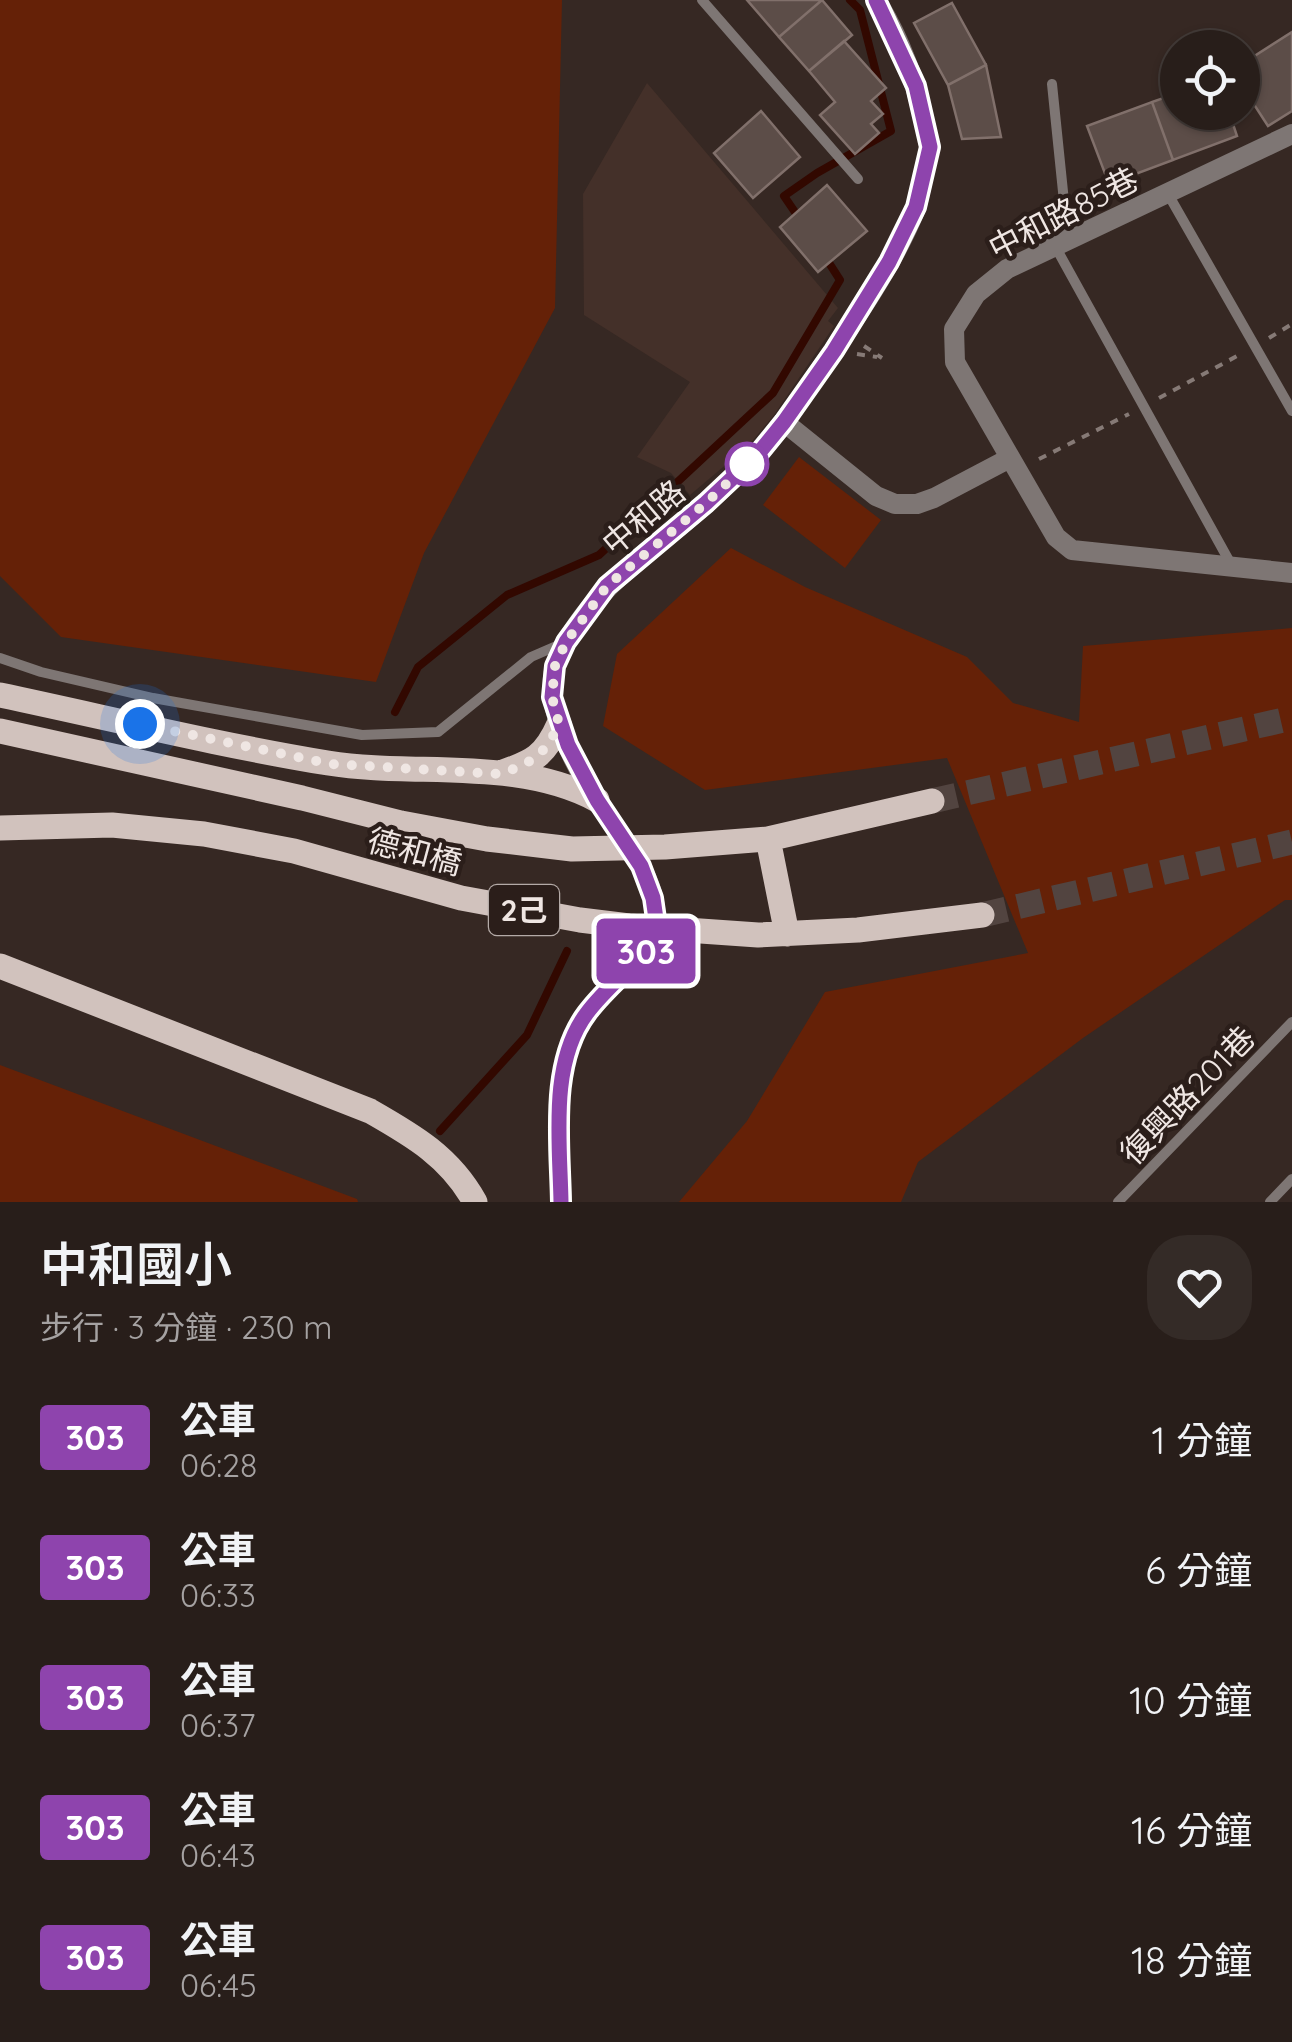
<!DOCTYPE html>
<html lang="zh-TW">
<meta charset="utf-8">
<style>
:root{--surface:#281e1a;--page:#342b27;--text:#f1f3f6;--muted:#a5a2a2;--line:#443c39}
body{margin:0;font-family:Quicksand,"Noto Sans TC",sans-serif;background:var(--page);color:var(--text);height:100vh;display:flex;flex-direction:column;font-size:38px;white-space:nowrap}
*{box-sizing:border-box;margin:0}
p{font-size:32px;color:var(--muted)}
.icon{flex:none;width:55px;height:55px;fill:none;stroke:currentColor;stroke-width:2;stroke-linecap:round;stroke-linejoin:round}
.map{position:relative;height:1202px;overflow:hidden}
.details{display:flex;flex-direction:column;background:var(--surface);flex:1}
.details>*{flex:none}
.badge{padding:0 20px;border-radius:8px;font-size:35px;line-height:65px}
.tools{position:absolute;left:1160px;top:30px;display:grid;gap:20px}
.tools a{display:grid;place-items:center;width:100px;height:100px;border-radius:50%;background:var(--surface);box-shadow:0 2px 8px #0004,0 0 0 2px var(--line);font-size:50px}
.you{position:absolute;width:50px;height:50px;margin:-25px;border:8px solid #fff;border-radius:50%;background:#1a73e8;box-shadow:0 0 0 15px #1a73e833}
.map>.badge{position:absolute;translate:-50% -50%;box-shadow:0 0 0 5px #fff}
.round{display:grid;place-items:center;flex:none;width:105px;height:105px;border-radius:40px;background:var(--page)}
.overview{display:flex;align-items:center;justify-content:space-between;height:170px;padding:0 40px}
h1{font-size:48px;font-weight:600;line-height:75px}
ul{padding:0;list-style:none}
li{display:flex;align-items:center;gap:30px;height:130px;padding:0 40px}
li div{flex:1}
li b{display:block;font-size:38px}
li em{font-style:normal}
li .badge{min-width:110px;font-weight:700;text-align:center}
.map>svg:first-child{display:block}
.built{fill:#443029}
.green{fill:#652107}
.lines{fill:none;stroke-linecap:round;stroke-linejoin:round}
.stream{stroke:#320800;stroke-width:8}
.building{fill:#5c4d48;stroke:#81706b;stroke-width:2.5}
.primary-tunnel{stroke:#524440;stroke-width:25;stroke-dasharray:25 12;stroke-linecap:butt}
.path{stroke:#867a76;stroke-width:4;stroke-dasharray:8 8;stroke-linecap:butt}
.service{stroke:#7e7674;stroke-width:10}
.minor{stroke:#7e7674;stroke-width:20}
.primary{stroke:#d1c2bd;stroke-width:25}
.line-casing{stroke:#fff;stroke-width:22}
.line{stroke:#8e44ad;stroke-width:15}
.walk{stroke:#efe6e3;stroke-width:10;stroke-dasharray:0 18}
.stop-dot{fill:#fff;stroke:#8e44ad;stroke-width:5}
.labels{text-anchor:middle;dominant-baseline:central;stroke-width:9;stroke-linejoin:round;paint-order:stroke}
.shield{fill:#2b1e1a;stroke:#b4aaa7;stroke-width:2.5}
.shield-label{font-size:30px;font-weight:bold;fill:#efe6e3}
.street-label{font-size:32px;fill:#efe6e3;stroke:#2b1e1a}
</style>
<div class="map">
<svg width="1292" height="1202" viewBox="0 0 1292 1202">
<rect width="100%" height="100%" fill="#362823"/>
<path class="built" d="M647,83l191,225 -10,13 6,5 -60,89 -26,31 -58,49 -19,-22 -34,-16 53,-75 -106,-67 -1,-121z"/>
<path class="green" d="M0,0h562l-7,308 -131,245 -48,129 -315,-45 -61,-61z
M799,457l82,63 -36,48 -82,-63z
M731,548l74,39 162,70 46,46 66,19 4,-76 209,-18v272h-7l-202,138 -165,124 -17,40h-222l68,-81 78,-129 203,-39 -81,-195 -242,32 -102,-64 14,-72z
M0,1065l357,134 1,3h-358z"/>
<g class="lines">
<path class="stream" d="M799,218l-15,-22 33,-23 74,-42 -31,-121 -10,-10
M395,712l23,-45 89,-72 92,-40 174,-162 67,-113 -16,-25
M440,1131l87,-96 40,-84"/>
</g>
<path class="building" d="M747,0h75l-43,37z
M822,0l30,35 -43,36 -30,-34z
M952,3l34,62 -38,20 -34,-62z
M1292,32v79l-24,15 -26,-40v-22z
M844,41l42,47 -15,13 12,13 -12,10 8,9 -24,21 -35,-39 15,-13 -26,-31z
M986,65l15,72 -39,2 -14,-54z
M1178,93v19h51l8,24 -64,24 -21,-58z
M1152,102l21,58 -64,24 -22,-58z
M761,111l39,46 -47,41 -39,-45z
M827,185l40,46 -49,41 -38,-45z"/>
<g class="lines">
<path class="primary-tunnel" d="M932,801l360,-83
M982,915l310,-73"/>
<path class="path" d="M1269,338l23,-14
M864,346l18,12
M857,354l20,3
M1159,398l80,-43
M1039,459l90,-45"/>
<path class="service" d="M702,0l156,179
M1052,84l14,137 -11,25 177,320
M1168,194l124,217
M0,658l41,14 112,26 209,37 76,-3 93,-75 30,-13
M1118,1202l174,-180
M1270,1202l22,-23"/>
<path class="minor" d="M1292,134l-285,135 -31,25 -22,35 1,33 101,175 16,13 220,23
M784,422l92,74 19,8h22l17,-6 76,-40
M561,1202c-1,-59 -12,-139 26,-189 17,-23 40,-41 59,-62 31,-54 -21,-107 -48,-149 -23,-36 -58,-99 -41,-141 29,-70 96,-110 150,-158 16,-15 34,-31 49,-47 23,-24 41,-52 59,-79 34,-49 80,-114 101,-169 4,-12 6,-25 8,-37 2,-7 5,-15 5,-22 1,-7 -2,-16 -4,-23 -9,-43 -25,-88 -49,-126"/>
<path class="primary" d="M0,695c109,23 218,50 328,68 86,14 190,-6 269,37
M0,731l302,67 99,25 86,16 85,10 93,-2 103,-8 164,-38
M500,773c33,-11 45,-17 59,-49
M0,828l112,-3 92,9 90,17 167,47 119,22 49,6 129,9 100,-5 124,-15
M768,839l19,95
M0,966l370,145c44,25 80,46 105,91"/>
</g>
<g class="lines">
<g class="line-casing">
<path id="line" d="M561,1202c-1,-60 -12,-139 26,-189 17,-23 40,-41 59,-62l7,-12 3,-20 -3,-21 -12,-32 -44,-66 -29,-55 -16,-48 3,-31 11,-24 41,-56 99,-83 52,-49 26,-32 50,-71 55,-89 27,-55 14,-60 -14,-61 -40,-86"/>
</g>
<use href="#line" class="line"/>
<path class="walk" d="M140,724l191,40 169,10c33,-12 44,-18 59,-50l-7,-27 3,-31 11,-24 41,-56 99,-83 52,-49 -11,10"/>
</g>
<circle class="stop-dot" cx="747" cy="464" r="20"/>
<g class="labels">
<rect class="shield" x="489" y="885" width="70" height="50" rx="8"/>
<g class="shield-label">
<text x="524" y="910">2己</text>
</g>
<g class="street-label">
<text transform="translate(1063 213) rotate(-27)">中和路85巷</text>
<text transform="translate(643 517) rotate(-40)">中和路</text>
<text transform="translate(415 851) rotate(15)">德和橋</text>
<text transform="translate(1187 1095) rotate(-46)">復興路201巷</text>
</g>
</g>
</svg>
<div class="tools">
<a><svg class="icon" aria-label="locate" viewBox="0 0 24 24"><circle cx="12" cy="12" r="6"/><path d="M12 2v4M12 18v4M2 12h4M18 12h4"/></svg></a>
</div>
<div class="you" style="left:140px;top:724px"></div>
<b class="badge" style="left:646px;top:951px;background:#8e44ad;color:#fff">303</b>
</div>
<section class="details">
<div class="overview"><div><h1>中和國小</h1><p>步行 · 3 分鐘 · 230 m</p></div><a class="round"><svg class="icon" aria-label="heart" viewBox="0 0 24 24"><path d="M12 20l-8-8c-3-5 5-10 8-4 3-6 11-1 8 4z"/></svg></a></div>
<ul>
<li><span class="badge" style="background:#8e44ad;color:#fff">303</span><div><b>公車</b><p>06:28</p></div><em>1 分鐘</em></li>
<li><span class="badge" style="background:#8e44ad;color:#fff">303</span><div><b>公車</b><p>06:33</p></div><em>6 分鐘</em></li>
<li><span class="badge" style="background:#8e44ad;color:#fff">303</span><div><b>公車</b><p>06:37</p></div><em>10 分鐘</em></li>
<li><span class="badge" style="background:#8e44ad;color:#fff">303</span><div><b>公車</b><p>06:43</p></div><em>16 分鐘</em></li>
<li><span class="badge" style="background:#8e44ad;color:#fff">303</span><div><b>公車</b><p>06:45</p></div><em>18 分鐘</em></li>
</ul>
</section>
